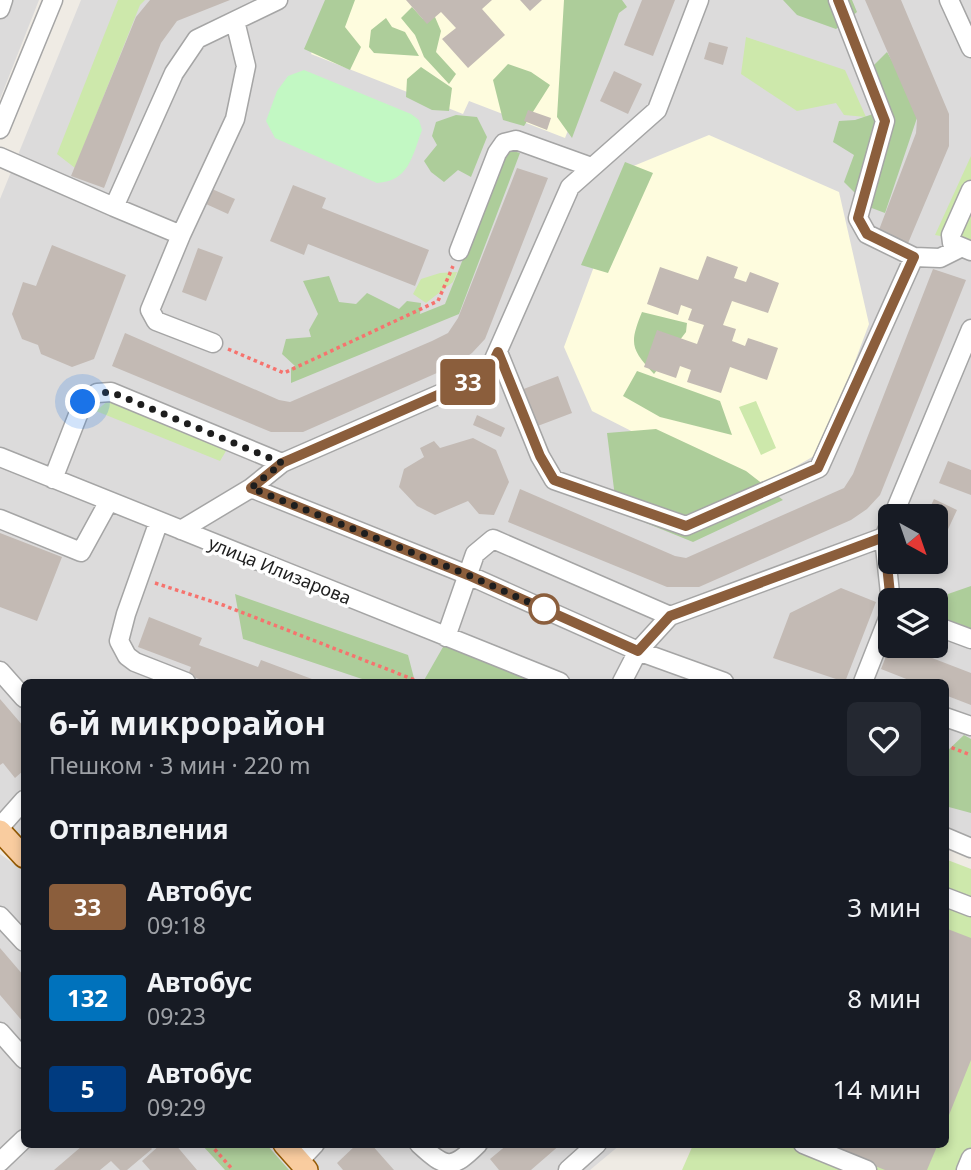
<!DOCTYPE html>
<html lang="ru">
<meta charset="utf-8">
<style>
:root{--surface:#171b24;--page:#242831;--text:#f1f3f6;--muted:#9ea1a6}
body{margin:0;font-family:"Noto Sans",sans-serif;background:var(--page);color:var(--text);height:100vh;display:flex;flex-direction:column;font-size:26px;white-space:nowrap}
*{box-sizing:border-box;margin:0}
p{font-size:23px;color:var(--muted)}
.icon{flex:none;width:38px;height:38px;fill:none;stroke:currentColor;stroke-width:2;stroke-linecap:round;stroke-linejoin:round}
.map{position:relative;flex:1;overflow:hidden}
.drawer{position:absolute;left:21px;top:679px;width:928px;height:469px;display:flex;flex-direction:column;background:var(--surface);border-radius:10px;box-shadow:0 4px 10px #0003}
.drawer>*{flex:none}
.badge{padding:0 14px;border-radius:5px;font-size:24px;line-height:46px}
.needle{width:46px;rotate:140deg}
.fabs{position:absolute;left:878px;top:504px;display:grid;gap:14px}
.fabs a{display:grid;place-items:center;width:70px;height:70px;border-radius:10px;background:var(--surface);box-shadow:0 4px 10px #0003;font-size:35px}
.you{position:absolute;width:35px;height:35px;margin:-18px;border:5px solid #fff;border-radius:50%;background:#1a73e8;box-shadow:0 0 0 10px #1a73e833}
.map>.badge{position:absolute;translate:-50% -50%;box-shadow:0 0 0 4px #fff}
h2{padding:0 28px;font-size:26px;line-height:63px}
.round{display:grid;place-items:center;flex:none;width:74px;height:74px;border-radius:10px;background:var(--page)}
.headline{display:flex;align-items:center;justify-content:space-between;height:119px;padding:0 28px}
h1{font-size:33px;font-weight:700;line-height:52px}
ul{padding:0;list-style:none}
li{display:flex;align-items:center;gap:21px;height:91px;padding:0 28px}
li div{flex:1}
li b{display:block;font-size:26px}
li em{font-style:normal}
li .badge{min-width:77px;font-weight:700;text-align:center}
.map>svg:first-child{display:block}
.residential{fill:#dcdbdb;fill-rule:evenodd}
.education{fill:#fefcde}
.grass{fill:#cde8ab}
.forest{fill:#adcd9a}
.park{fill:#c2f8c3}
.building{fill:#c3bab4}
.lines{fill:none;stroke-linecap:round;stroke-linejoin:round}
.minor-casing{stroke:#a5a5a5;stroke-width:21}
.major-casing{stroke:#945a04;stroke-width:24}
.path{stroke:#f6736e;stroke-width:3.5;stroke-dasharray:3.5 3.5;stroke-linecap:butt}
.minor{stroke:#fff;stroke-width:18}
.major{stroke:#f9cc9f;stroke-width:21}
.line-casing{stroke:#fff;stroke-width:16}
.line{stroke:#8b5e3c;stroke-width:10}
.walk{stroke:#1e1e1e;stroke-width:7;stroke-dasharray:0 12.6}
.stop-dot{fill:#fff;stroke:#8b5e3c;stroke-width:3.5}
.labels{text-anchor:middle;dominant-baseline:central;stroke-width:7;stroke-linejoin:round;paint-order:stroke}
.street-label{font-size:18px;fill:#1e1e1e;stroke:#fff}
</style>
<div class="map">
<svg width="971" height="1170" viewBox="0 0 971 1170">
<rect width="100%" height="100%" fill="#efebe4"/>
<path class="residential" d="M0,0h39l-39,99z
M81,0h890v841l-26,-11v-148h-921v169l-24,-27v-625zM891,516h45v46h-45zM891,600h45v46h-45z
M0,854l24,17v273l246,1 23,25h-293z
M292,1145h328l-30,25h-275z"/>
<path class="education" d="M332,0h287l-54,138 -96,-37 -6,13 -152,-60z
M709,135l130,57 30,132 -48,128 -70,40 -159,-81 -28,-64 67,-180z"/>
<path class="grass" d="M118,0h27l-5,5 -65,163 -18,-14z
M746,37l99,33 21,47 -22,-2 -8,-12 -39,8 -56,-37z
M971,156v86l-36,-7z
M457,272l-4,10 -27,21 -13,-9 8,-15 19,-6z
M110,399l119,47 -9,15 -124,-50z
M756,401l20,47 -15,7 -22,-48z
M945,859l26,10v301h-289l11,-25 252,-1z"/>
<path class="forest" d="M325,0h30l-10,27 16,20 -11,23 -46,-21z
M564,0h58l5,7 -8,6 -47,125 -15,-21z
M783,0h69l5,12 -21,17 -39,-14z
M412,7l11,12 12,-2 6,14 -5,21 20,22 -7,10 -25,-27 -9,-22 -14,-17z
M386,18l6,9 13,5 14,24 -45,-3 -5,-6 2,-17z
M887,52l33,57 -35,104 -16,-6 -25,-25 10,-27 -21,-13 6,-21 16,-1 21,-7 9,-20 -17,-22z
M508,64l23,8 19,13 -26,41 -21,-6 -10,-40z
M421,67l31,21 -3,23 -17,-1 -26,-13 1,-18z
M456,115l21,2 10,20 -16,40 -13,-7 -14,12 -13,-10 -7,-11 13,-16 -5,-9 4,-14z
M507,149l13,4 -61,161 -168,69v-15l4,-2 -13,-12 4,-15 25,-2 -2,-7 9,-16 -15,-33 26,-5 10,26 17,2 11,-11 32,16 8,-8 14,2 -1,11 25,-10z
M625,162l28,11 -45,100 -27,-8z
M642,312l45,11 -1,9 -32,42c-23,-25 -25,-30 -12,-62z
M637,371l83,30 12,34 -72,-18 -37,-21z
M656,429l90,42 37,29 -90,42 -47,-19 -30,-18 -9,-72z
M971,586v54l-27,-23 4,-23z
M235,594l173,61 7,27h-44l-128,-43z
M447,640l99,42h-123z
M964,735l7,4v74l-26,-7v-53z
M202,1145h65l22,25h-64z"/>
<path class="park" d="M304,70l107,44 8,6 3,10c-10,27 -13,51 -45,53l-102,-45 -9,-17 11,-30 11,-15z"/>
<path class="building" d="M150,0h80l-53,21 -16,22 -57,145 -33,-12 65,-159z
M406,0h86l-10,9 23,26 -37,33 -26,-29 14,-11 -15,-16 -14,12z
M520,0h22l-12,11z
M642,0h33l-22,56 -29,-11z
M865,0h36l48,114v32l-43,102 -29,-13 39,-102 1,-13z
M709,42l19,5 -5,18 -19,-6z
M614,71l28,13 -14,30 -28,-13z
M528,110l23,8 -4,12 -23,-9z
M517,168l31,10 -63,161 -13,14 -17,12 -152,67h-32l-159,-66 13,-33 154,67 11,2 142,-61 16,-8 10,-15z
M293,185l33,13 -4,10 107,42 -14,36 -107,-42 -4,11 -34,-14z
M212,189l23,10 -7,15 -22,-10z
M52,245l74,30 -32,84 -22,8 -31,-13 -3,-9 -16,-6 -10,-25 11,-32 13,4z
M198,248l25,9 -17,44 -24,-9z
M707,256l31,11 -4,11 12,4 4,-10 29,11 -11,30 -36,-12 -9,24 13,4 -4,12 13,5 3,-8 30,10 -11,32 -37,-13 -9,26 -34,-11 4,-12 -11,-4 -4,12 -32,-11 13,-37 40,14 7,-19 -16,-5 4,-11 -11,-4 -3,10 -31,-11 13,-37 38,13z
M933,269l33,11 -86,215 -13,14 -16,11 -152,67h-32l-159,-65 12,-33 155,67 11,2 158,-70 9,-14z
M558,376l14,37 -37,14 -14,-37z
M477,415l28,13 -4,9 -28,-12z
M473,438l23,12 13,32 -15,33 -15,-1 -11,-13 -33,14 -18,-9 -18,-19 5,-18 20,-12 -4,-9 14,-7 6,7z
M948,461l23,9v25l-32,-12z
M934,499l23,11 -21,45v-39h-10z
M0,533l62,24 -25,64 -37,-14z
M899,562h16l-5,12 -14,-6z
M841,588l35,14 -31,80 -72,-24 17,-45z
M149,617l53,21 -3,7 59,22 3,-7 59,22h-113l-19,-7 3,-8 -53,-20z
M890,646h11l70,27v32l-26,-10v-13h-31l-33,-13z
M0,699l24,28v43l-9,8 -12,-15 -3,2z
M945,928l26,10v122l-26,65z
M0,948l24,28v47l-24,-28z
M81,1144h67l4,5 -25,21h-7l-9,-9 -11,9h-46l28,-24z
M161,1144h14l22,26h-47l-8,-9z
M357,1144h14l23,26h-51l-6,-7z
M508,1144h53l-30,26h-32l-9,-11z
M820,1144h118l-11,26h-42z"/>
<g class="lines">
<g class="minor-casing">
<path id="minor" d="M949,0l22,48
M0,9l3,-9
M0,129l53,-129
M0,157l114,50
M971,190l-20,45 1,8 19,8
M181,235l54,-116 11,-53 -11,-45
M459,251l38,-98 7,-10 12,-3 75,27
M914,257l26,1 20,-10
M213,343l-57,-22 -6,-11 31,-75 -67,-28 60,-134 23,-34 81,-39
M498,352l42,104 14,24 132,46 133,-58 95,-211 -47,-23 -9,-16 27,-97 -47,-121
M0,457l560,225
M53,479l30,-77 14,-9 14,-1 171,71
M251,488l217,87 170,76 86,31
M893,516l78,-187
M0,519l81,33 28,-51
M159,521l-33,93 -7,27 8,15 8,6 51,20
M181,530l70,-42 31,-25 206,-90 82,-186 87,-77 42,-110
M884,537l7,66
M936,626l35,13
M446,637l29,-83 18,-15 177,77
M0,671l24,27
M622,682l16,-31 32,-35 214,-79 7,-15
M863,682l28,-71
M945,717l26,9
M0,827l24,-27
M945,837l26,11
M945,897l26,10
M0,916l24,26
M0,1032l24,27
M419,1144c27,25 33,26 59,0
M803,1144l64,26
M299,1161l16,-17
M0,1162l24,-23
M568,1170l29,-26
M966,1170l5,-12"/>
</g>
<g class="major-casing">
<path id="major" d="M0,831l24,26
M284,1144l23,26"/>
</g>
<path class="path" d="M228,349l56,24 154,-72 15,-35
M155,583l68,22 197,77
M945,745l26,10
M210,1144l23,26"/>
<use href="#minor" class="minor"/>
<use href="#major" class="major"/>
</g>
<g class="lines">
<g class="line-casing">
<path id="line" d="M838,0l47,121 -27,97 9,16 47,23 -96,211 -132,58 -132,-46 -14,-24 -42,-104 -10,21 -206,90 -31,25 217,87 170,76 32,-35 214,-79 7,66"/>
</g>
<use href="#line" class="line"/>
<path class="walk" d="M83,402l14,-9 14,-1 171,71 -31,25 217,87 76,34"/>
</g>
<circle class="stop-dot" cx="544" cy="609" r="14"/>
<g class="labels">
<g class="street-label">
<text transform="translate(280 570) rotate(22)">улица Илизарова</text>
</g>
</g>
</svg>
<div class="fabs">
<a><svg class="needle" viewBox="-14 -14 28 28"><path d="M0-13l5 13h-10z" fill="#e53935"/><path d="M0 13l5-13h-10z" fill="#9ea1a6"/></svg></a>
<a><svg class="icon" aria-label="layers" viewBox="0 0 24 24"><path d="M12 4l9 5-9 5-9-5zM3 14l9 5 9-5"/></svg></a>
</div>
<div class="you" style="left:83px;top:402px"></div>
<b class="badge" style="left:468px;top:382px;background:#8b5e3c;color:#fff">33</b>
<section class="drawer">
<div class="headline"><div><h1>6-й микрорайон</h1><p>Пешком · 3 мин · 220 m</p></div><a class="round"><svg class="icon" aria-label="heart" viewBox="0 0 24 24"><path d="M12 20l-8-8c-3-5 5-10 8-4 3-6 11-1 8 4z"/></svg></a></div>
<h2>Отправления</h2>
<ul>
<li><span class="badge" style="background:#8b5e3c;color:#fff">33</span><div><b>Автобус</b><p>09:18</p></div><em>3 мин</em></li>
<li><span class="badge" style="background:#0072bc;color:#fff">132</span><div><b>Автобус</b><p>09:23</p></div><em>8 мин</em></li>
<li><span class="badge" style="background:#003b80;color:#fff">5</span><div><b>Автобус</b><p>09:29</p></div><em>14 мин</em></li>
</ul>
</section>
</div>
